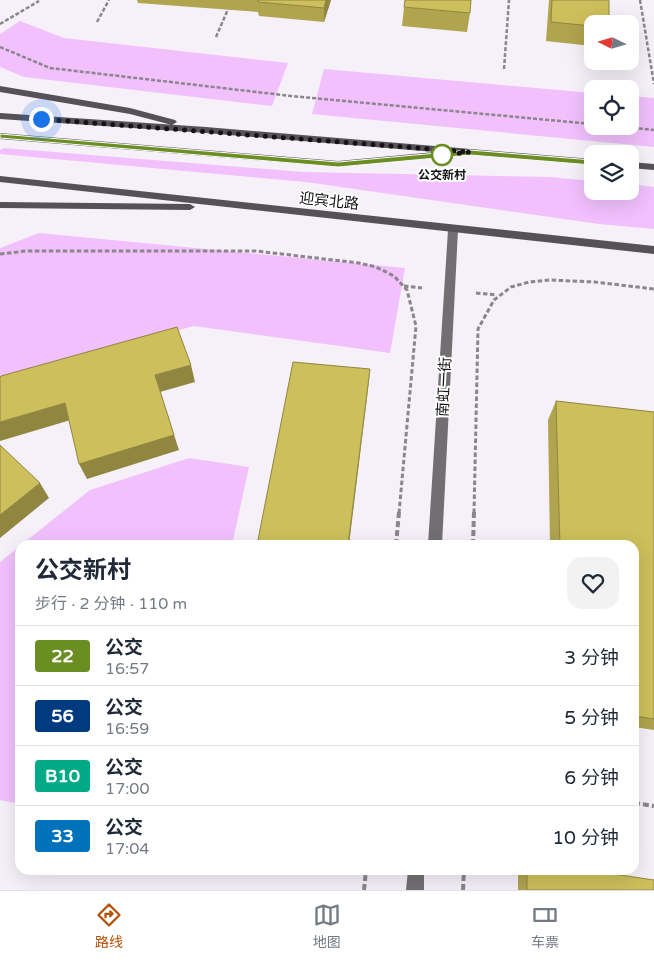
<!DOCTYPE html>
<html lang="zh">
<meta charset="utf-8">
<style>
:root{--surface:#fff;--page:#f2f2f3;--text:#1f2937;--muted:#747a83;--line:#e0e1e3;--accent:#b45309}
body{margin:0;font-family:"Varela Round","Noto Sans SC",sans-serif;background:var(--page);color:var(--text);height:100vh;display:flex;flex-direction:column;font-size:19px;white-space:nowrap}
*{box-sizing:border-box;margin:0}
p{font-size:16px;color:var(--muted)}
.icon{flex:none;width:28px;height:28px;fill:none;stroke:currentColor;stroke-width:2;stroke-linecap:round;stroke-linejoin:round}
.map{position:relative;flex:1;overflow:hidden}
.drawer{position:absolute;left:15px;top:540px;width:624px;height:335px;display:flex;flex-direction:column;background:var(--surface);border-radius:15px;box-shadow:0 5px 20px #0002}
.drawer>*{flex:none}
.badge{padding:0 10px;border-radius:4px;font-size:18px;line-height:32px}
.needle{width:32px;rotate:275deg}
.tools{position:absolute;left:584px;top:15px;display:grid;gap:10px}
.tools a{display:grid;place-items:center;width:55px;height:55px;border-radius:10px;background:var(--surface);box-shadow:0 5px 20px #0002;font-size:25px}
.you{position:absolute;width:25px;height:25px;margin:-12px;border:4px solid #fff;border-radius:50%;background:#1a73e8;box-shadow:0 0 0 8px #1a73e833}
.map>.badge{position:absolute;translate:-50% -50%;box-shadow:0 0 0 2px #fff}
.round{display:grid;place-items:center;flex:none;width:52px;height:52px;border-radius:15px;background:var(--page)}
.summary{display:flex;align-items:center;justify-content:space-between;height:85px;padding:0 20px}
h1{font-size:24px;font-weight:700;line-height:38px}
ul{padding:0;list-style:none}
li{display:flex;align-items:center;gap:15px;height:60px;padding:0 20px;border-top:1px solid var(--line)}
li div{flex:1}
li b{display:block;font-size:19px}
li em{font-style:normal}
li .badge{min-width:55px;font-weight:700;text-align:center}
.tabs{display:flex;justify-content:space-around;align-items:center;height:70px;border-top:1px solid var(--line);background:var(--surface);font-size:14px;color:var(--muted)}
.tabs a{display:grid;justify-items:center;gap:2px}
.tabs .selected{color:var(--accent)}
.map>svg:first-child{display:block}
.green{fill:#f1c0fd}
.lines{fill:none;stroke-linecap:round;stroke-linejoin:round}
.path-far2{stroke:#8a868c;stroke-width:2.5;stroke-dasharray:4 2;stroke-linecap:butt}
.path-far1{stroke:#8a868c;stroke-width:3;stroke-dasharray:4.5 2.5;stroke-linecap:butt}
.path{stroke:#8a868c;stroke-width:4;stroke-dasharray:6 3;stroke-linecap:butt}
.secondary{fill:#726f73;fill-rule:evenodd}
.primary{fill:#555157;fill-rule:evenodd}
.wall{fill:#b0a44e}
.shaded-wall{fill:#908640}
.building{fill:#cdbf5b;stroke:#908640}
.line{fill:#6b8e23;stroke:#fff}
.walk{stroke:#151316;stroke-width:5;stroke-dasharray:0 9}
.stop-dot{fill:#fff;stroke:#6b8e23;stroke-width:2.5}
.labels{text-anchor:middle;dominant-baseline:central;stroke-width:4;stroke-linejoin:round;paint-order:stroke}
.far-stop-label{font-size:12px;font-weight:bold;fill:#151316;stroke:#fff}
.street-label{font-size:15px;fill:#151316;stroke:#fff}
</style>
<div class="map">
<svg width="654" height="890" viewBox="0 0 654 890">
<rect width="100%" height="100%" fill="#f6f0f8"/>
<path class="green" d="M20,21l44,17 224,25 -16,43 -248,-29 -24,-10v-33z
M324,69l268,24v33h38v-30l24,2v49l-342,-33z
M4,148l300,24 247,5 41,4v10h38v-7l24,3v42l-55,-5 -293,-42 -306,-28v-4z
M39,233l366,35 -15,85 -196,-27 -194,52v-130z
M189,458l60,9 -17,78h-211l69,-55z
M20,546v258l-20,-4v-238z"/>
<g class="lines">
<path class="path-far2" d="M640,0l14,84
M97,22l12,-22
M0,24l39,-23
M216,37l16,-37
M0,47l50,21 241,28 301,28
M504,69l5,-69
M615,126l39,4"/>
<path class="path-far1" d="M0,254l26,-3h230l103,12 17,4 18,9 13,14 9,36 -17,187
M404,286l18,2
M476,293l21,2
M474,513l4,-184 16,-29 17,-13 18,-5 21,-2 45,2 59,7"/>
<path class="path" d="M396,545l3,-33
M473,545l1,-33
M634,803l20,3
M364,890l2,-20
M463,890l1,-20"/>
<path class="secondary" d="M453,226l5,4 -16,315h-14l20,-315z
M408,870h16v20h-18z"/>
<path class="primary" d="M0,86l130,22 45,12 2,2 -5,3 -42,-11 -130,-22z
M0,113l206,14 386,32v6l-386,-32 -206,-14z
M0,133l338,28 97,-9 5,3 -5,3 -97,9 -338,-28z
M630,162l24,2v6l-24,-2z
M0,176l654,70v8l-654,-72z
M0,202l190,2 5,3 -5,3 -190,-2z"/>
</g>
<path class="wall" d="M137,0h194l-7,22 -65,-6 -1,-4 -120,-9z
M549,0h60l-17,24v22l-46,-5z
M404,7l66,6 -3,19 -65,-6z
M556,401l98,11v318l-20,-3v-182h-84l-2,-125z
M518,870h69l67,20h-136z"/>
<path class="shaded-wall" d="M326,0h5l-7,22v-14z
M191,365l4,17 -35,10 19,58 -92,29 -8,-15 76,-89z
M370,369l-2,20 -19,156h-1z
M65,403l9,16 -74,22v-19z
M40,483l9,15 -49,40v-23z"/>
<path class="building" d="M258,0h68l-2,8 -66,-6z
M405,0h66l-1,13 -66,-6z
M552,0h57v24h-17v2l-41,-4z
M177,327l14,38 -36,10 19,60 -95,29 -14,-61 -65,19v-45l1,-1z
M293,362l77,7 -22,176h-91z
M556,401l98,11v307l-20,-3v-171h-74z
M0,445l40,38 -40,32z
M527,870h60l67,10v10h-127z"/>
<path class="line" d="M0,134l338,28 132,-12 122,10 4,2 -4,3 -122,-10 -132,12 -338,-29z"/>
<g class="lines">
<path class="walk" d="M41,119l429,33 -36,4 8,-1"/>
</g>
<circle class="stop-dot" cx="442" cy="155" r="10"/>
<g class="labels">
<g class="far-stop-label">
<text x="442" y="175">公交新村</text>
</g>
<g class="street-label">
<text transform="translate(329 201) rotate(6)">迎宾北路</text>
<text transform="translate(444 387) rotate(-87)">南虹一街</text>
</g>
</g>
</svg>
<div class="tools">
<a><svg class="needle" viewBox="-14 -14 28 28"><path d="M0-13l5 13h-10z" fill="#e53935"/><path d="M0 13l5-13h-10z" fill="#747a83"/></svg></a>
<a><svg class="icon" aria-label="locate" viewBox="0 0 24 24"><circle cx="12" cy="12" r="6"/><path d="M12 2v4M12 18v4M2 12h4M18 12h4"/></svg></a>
<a><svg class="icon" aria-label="layers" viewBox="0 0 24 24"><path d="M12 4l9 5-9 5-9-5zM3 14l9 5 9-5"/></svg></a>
</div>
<div class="you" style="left:41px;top:119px"></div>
<section class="drawer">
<div class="summary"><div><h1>公交新村</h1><p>步行 · 2 分钟 · 110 m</p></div><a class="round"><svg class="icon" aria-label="heart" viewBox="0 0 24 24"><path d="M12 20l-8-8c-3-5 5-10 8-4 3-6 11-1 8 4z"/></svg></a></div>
<ul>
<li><span class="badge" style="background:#6b8e23;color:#fff">22</span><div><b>公交</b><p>16:57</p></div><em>3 分钟</em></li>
<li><span class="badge" style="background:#003b80;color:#fff">56</span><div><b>公交</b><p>16:59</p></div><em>5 分钟</em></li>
<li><span class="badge" style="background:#0a8;color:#fff">B10</span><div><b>公交</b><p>17:00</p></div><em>6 分钟</em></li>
<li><span class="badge" style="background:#0072bc;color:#fff">33</span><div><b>公交</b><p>17:04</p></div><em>10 分钟</em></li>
</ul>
</section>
</div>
<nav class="tabs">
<a class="selected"><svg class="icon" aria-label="directions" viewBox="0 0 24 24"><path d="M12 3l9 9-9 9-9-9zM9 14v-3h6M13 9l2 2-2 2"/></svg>路线</a>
<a><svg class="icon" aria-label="map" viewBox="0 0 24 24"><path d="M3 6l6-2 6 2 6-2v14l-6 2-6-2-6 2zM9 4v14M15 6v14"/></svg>地图</a>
<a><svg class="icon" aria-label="tickets" viewBox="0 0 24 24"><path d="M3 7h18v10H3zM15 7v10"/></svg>车票</a>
</nav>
